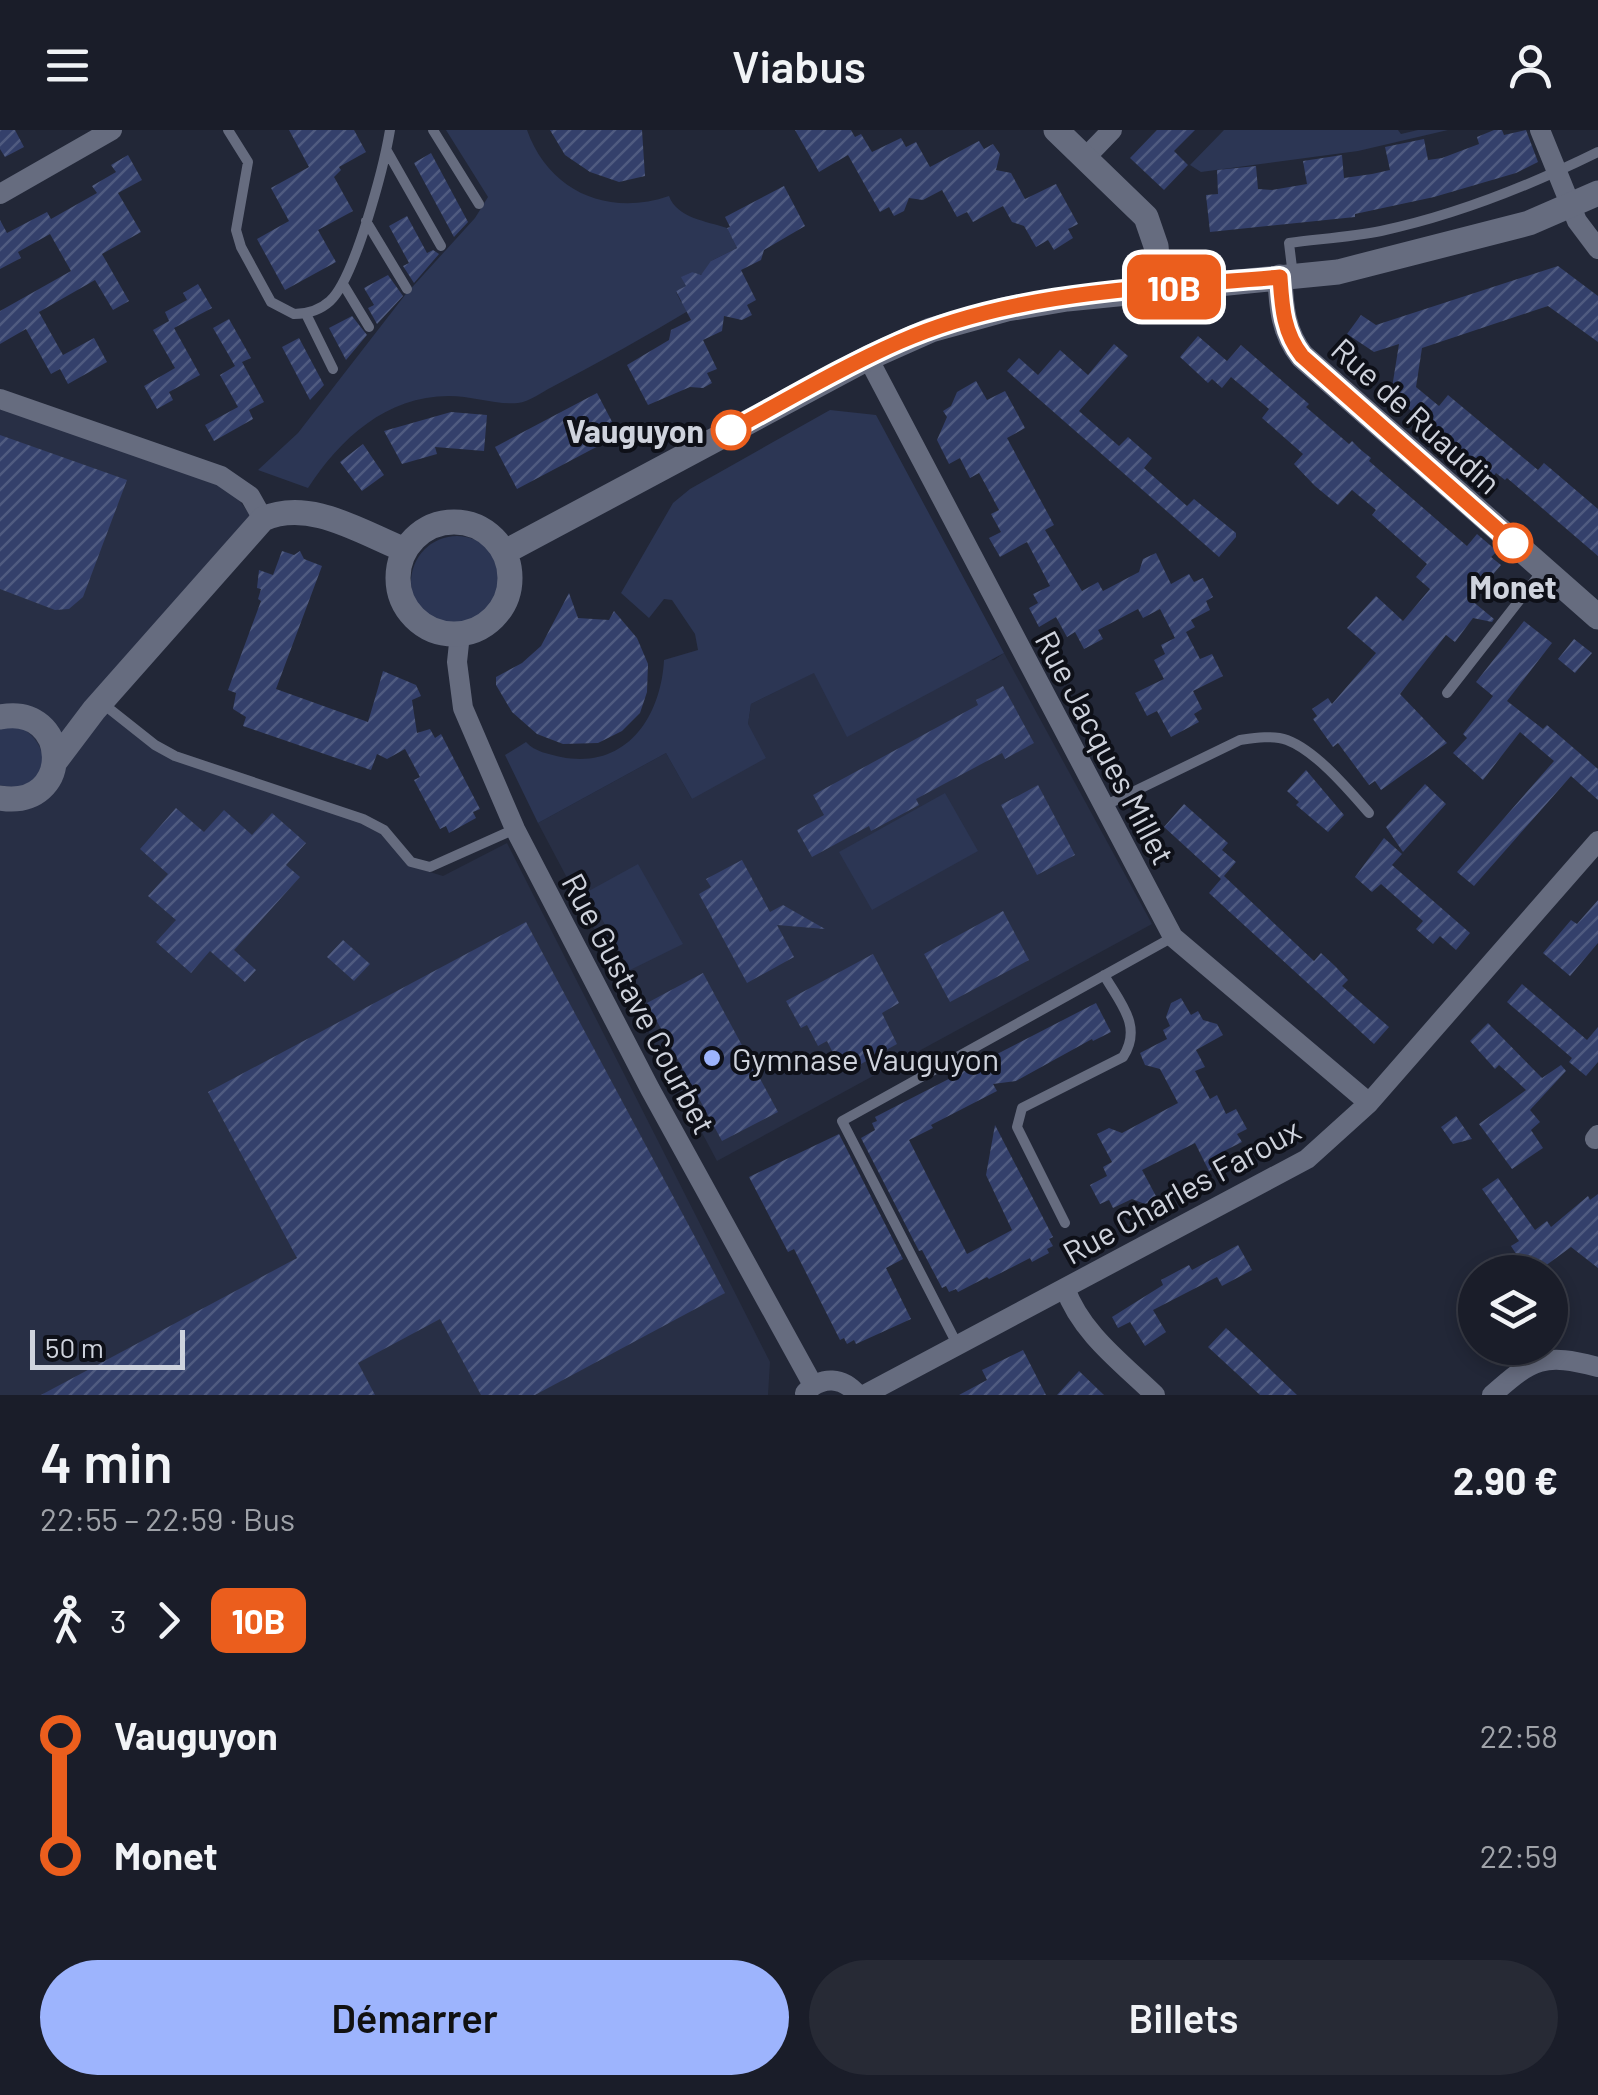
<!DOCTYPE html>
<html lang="fr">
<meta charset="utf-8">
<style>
:root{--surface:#1a1d29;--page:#272a35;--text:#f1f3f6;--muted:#9fa2a8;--line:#383b46;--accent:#9db4fd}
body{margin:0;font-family:Barlow,sans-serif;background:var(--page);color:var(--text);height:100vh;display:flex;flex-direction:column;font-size:38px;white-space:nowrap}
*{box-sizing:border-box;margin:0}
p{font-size:32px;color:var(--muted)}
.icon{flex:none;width:55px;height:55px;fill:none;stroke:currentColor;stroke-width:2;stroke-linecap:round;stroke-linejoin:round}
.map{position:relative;height:1265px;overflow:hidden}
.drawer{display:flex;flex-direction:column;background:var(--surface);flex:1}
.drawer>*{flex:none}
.badge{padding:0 20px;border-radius:15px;font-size:35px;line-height:65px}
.tools{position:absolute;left:1458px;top:1125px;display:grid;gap:20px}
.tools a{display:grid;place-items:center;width:110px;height:110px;border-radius:50%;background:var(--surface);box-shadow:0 5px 15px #0003,0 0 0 2px var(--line);font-size:50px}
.scale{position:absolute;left:30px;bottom:25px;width:155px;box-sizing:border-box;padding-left:10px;border:5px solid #cfd3dd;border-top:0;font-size:28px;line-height:35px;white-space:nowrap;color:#cfd3dd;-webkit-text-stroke:8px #0e1018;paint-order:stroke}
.map>.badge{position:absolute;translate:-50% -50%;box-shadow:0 0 0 5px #fff}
.legs{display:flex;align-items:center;gap:15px;height:110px;padding:0 40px;font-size:32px}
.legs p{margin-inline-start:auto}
.head{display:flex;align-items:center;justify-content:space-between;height:170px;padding:0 40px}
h1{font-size:55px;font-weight:600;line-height:75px}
.button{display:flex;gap:20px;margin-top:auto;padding:20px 40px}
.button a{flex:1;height:115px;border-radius:60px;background:var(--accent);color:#111;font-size:40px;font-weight:600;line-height:115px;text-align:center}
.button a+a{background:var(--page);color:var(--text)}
ul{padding:0 40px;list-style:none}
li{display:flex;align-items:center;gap:35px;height:120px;font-size:38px}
li i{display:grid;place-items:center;width:15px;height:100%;margin:0 12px;background:currentColor}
li i::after{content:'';width:25px;height:25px;margin:-12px;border:8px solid;border-radius:50%;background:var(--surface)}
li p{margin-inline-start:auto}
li:first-child i{background:linear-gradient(#0000 50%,currentColor 0)}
li:last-child i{background:linear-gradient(currentColor 50%,#0000 0)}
header{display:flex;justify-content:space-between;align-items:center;height:130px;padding:0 40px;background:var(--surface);font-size:45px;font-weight:600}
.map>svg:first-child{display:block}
.built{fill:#282f45}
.green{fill:#2c3654}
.building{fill:url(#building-hatch)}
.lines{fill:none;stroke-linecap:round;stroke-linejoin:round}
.service{stroke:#666c7f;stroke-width:10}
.minor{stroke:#666c7f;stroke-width:20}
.tertiary{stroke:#666c7f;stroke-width:25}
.line-1-casing{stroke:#fff;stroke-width:22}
.line-1{stroke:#eb5e1d;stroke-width:15}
.stop-1-dot{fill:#fff;stroke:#eb5e1d;stroke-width:5}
.poi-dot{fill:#9db4fd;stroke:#0e1018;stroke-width:4}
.labels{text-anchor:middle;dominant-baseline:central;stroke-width:8;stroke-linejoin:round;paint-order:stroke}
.street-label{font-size:32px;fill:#cfd3dd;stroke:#0e1018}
.stop-label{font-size:32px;font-weight:bold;fill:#cfd3dd;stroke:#0e1018;text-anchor:end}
.poi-label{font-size:32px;fill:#cfd3dd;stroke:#0e1018;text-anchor:start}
</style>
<header><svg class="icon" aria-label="menu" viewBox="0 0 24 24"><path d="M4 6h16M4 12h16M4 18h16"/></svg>Viabus<svg class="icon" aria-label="person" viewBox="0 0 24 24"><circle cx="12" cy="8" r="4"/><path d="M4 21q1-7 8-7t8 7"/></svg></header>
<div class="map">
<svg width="1598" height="1265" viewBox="0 0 1598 1265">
<defs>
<pattern id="building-hatch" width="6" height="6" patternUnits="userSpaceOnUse" patternTransform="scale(2.5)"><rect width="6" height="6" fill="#34406b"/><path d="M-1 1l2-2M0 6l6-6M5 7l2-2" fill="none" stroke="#505b80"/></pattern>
</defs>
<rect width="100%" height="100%" fill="#222737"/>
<path class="built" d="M0,277l229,80 25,33 -159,180 58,47 206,75 21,11 30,33 33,10 64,-33 263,519 -2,33h-768z
M1004,523l148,271 -435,237 -179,-338 128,-70 26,46 56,-75 3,-20 64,-32 179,-12z"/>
<path class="green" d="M446,0h81c22,62 82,87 142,66 8,22 37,25 58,32l10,20 -26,13 -1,9 -12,6 -6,-4 -10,5 4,9 -10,6 5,10 7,-3 5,9c-47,28 -93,54 -141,79 -10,5 -23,15 -34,16 -22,2 -46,-7 -69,-7 -63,0 -109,43 -141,92l-50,-18 40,-37 107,-138 70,-77 13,-21z
M1224,0h174l3,4 17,-4h30l-90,21 -157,21 -11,-7z
M830,280l46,5 128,238 -157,84 -33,-64 -63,31 -3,20 18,34 -74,41 -26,-46 -128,70 -33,-68 21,-13c9,10 23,12 35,15 65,13 100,-40 103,-97l34,-10 -3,-16 -23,-34 -8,-1 -15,19 -28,-25 52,-90 17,-14z
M411 452a46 46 0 1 1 92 0a46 46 0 1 1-92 0Z
M19,596c41,24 25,70 -19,59v-57z
M945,663l33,58 -106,59 -33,-58z
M638,734l45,80 -53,26 -43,-78z"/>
<path class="building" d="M0,0h15l9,17 -19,10 -5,-8z
M289,0h65l12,22 -27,15 2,3 -7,7 19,34 -35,19 18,32 -51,28 -28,-51 32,-18 -18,-33 38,-21z
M550,0h92l3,46 -26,6 -29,-10 -25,-17z
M795,0h56l4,7 6,-3 11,18 29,-14 5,9 10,-5 14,25 49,-26 5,8 9,-5 7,10 -4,16 15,3 14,26 31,-15 22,40 -10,5 5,9 -19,12 -6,-10 -12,7 -12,-21 -12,-4 -9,-16 -30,16 -6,-10 -10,5 -15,-27 -19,10 -14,-2 -5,13 -10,5 -5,-9 -9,5 -32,-57 -29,17z
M1157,0h38l-21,21 14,14 -24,25 -34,-32z
M1494,0h8l2,5 22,-5 12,32 -22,11 -82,24 -79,17v3l-145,15 -4,-37 12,-1 -1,-24 39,-4 2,23 14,1 35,-6 -4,-23 39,-6 2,23 28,-4 18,-4 -5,-23 39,-8 4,21 14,-2 37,-14 -2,-7z
M431,23l37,69 -14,15 -40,-74z
M128,25l14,25 -24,13 23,39 -39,22 27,47 -16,9 -18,-30 -56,32 24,43 31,-17 13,24 -39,22 -8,-15 -9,5 -25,-45 -26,15v-33l71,-40 -21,-37 -32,18 3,6 -21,11v-49l7,13 40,-21 4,7 46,-26 -5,-7 24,-14 -5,-7z
M784,56l21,40 -41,24 -3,10 -20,10 15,30 -9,5 5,10 -10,5 -18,-4 -2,15 -19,9 14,29 -10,4 5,10 -9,5 -13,-1 -42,18 -21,-40 42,-25 2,-10 20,-10 -15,-29 10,-5 -5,-9 11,-5 9,3 10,-14 26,-13 -10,-20 3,-1 -5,-10z
M407,86l20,37 6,-3 6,4 -25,29 -11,-17 6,-3 -20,-37z
M1558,136l40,30v46l-50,-36 -126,42 -6,39 23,19 9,-11 90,75 6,-7 54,46v47l-91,-78 -2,2 -9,-7 -4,5 -101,-84 8,-50 -25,8 -27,-18 14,-19 15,10z
M388,145l15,21 -26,28 -9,-16 6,-3 -10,-17z
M198,154l14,24 -38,20 26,47 -31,17 4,8 -16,9 -13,-23 31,-18 -22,-38 16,-9 -4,-9 22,-12 -4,-7z
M352,186l15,19 -21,25 -17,-32z
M229,189l22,39 -9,4 22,40 -15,8 4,9 -39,22 -9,-16 33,-18 -18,-32 15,-9 -22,-38z
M1198,206l29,25 14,-16 68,59 -3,3 43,37 3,-3 9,9 10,8 -2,3 98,85 10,-12 20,17 -6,6 10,8 -30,35 23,19 -2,3 -19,-4 -18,24 -9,-7 -46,59 47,49 -66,47 -6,-9 -6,4 -31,-42 -5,4 -20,-28 4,-3 -5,-7 16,-11 4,6 44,-51 -29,-25 29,-32 27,25 27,-32 -14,-12 11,-13 -55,-49 4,-5 -24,-20 -14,15 -23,-19 -21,-22 9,-10 -41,-36 7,-9 -38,-32 -9,11 -10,-9 -4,4 -28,-26z
M299,208l25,47 -14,15 -28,-53z
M1114,214l14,12 -49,55 40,35 9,-9 24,21 -8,10 43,38 7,-7 42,34v4l-17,20 -212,-186 12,-13 19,17 22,-25 28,25z
M976,251l11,19 18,-9 20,37 -18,10 47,87 -9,5 37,61 16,-9 5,9 36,-19 4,-13 13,-6 15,31 18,-10 5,8 9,-4 10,19 -7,4 4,9 -19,10 4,7 -18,10 9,-5 14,27 12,-5 11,22 -30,15 9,18 -8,5 5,8 -28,15 -14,-26 -10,5 -12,-23 29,-14 -10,-19 11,-6 -4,-9 14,-7 -15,-29 -17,9 -5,-9 -40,21 5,9 -19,10 -9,-17 -8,5 -11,-20 -17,10 -10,-19 9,-5 -5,-9 17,-8 -23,-44 -27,15 -11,-19 12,-6 -10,-18 8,-4 -15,-28 -5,-9 -9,5 -10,-20 -11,6 -12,-24 10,-23 -4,-6 8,-5 6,-14z
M597,263l22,42 -102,54 -22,-42z
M451,282l36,3 -3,36 -49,-4 2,7 -35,10 -18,-33z
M0,305l127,45 -44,117 -14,12 -14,1 -55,-21z
M363,314l21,31 -22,16 -22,-29z
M282,421l12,4 6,-4 4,8 18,7 -46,123 92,33 15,-51 33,14 5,11 -9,4 5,33 13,-4 5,9 6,-4 39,75 -7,3 3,6 -27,15 -3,-7 -6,3 -26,-49 6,-3 -15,-28 -18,10 -10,-5 -6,16 -128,-44 3,-9 -13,-8 3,-16 -8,-3 33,-89 -3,-2 3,-10 -4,-1 2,-18 14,5z
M569,463l9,25 31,2 5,-9 23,27 11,26 -1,28 -7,21 -18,18 -24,12 -35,1 -26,-10 -25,-22 -16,-27v-8l26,-14 19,-17z
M1524,491l28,22 -45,58 36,28 4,-4 51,44v31l-27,-24 -97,110 -17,-14 97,-111 -34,-29 -37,48 -30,-27 14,-15 -4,-4 30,-38 -17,-14z
M1574,509l18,14 -17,20 -17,-14z
M1003,556l31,57 -29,16 -3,-6 -86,46 3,6 -48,26 -2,-5 -57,31 -15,-27 27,-15 -11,-20 165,-90 -2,-5z
M1306,640l38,45 -16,17 -32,-27 3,-3 -12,-11z
M1425,654l21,20 -43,48 -17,-25z
M1038,655l37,70 -38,20 -36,-70z
M1184,674l44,39 -6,7 14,12 -12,14 90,85 7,-8 14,13 13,14 -6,6 47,41 -15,17 -165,-151 12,-14 -57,-52z
M176,678l28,24 20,-22 28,25 20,-22 34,30 -20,22 14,12 -66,73 22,20 -11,12 -35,-31 -19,22 -35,-31 20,-22 -28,-24 20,-22 -28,-25z
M1384,708l18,16 -10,11 78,68 -14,17 -16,-14 -7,8 -17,-15 7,-8 -42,-37 -9,8 -17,-15z
M742,730l28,52 13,-7 42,24 -48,-4 17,32 -47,26 -48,-89 12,-7 -5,-8z
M1598,770v43l-28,33 -27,-23 28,-33 6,4z
M1003,781l26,49 -79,42 -26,-48z
M526,792l199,371 -190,102h-54l-41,-76 -82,44 17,32h-334l256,-137 -89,-166z
M343,810l27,24 -16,17 -27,-24z
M873,824l26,49 -17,10 15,31 -36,20 -5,-11 -18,10 -11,-22 -9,5 -11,-21 -6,3 -15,-27z
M703,843l75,139 -56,29 -75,-138z
M1522,854l65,56 11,-13v35l-12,14 -17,-14 3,-4 -65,-56z
M1181,868l10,17 7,-4 5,9 14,4 6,11 -27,15 9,17 -10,4 15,28 7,-4 9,19 10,-5 11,20 -10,5 5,8 -18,9 -4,14 -11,6 -14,-28 -53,27 15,28 -12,6 -13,-5 -19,9 -4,-8 -9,4 -10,-19 17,-9 -4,-9 9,-5 -15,-28 12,-6 13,5 56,-30 -18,-34 -15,-4 -5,-12 27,-14 -4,-9 7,-4 -4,-9 5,-14z
M1096,873l15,29 -18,9 -1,-2 -76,42 -23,3 4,7 -66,34 2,3 -24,12 58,114 45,-24 -26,-55 9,-50 58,112 -4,2 4,7 -6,3 2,4 -17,9 -2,-4 -41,21 -2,-2 -29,15 -2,-3 -7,3 -3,-6 -4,2 -20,-38 -3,1 -58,-113 14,-8 -3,-7 5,-2 -2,-4z
M1488,893l54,55 19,-13 5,6 -36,39 10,12 -9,8 12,18 -31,21 -33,-45 47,-34 -27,-25 -4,4 -25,-28z
M1456,986l16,23 -19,5 -12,-17z
M839,1004l64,125 -17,9 25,51 -55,25 -2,-4 -7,4 -3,-6 -4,2 -46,-91 -6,3 -39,-75z
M1498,1048l37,52 12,-9 4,6 37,-31 2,4 8,-6v74l-27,-21 -30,22 -10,-13 -9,7 -11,-17 8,-5 -37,-52z
M1238,1115l14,25 -30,16 -5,-9 -64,33 13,22 -21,14 -15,-24 -12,6 -6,-11 51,-32 -2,-5 28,-15 3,5z
M1226,1198l25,23 46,44h-37l-52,-48z
M1023,1220l23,45h-87l28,-15 -5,-10z
M1079,1241l25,24h-47z"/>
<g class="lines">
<path class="service" d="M228,0l20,32 -12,68 5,17 30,55 23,12c13,0 25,-3 36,-13 25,-23 54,-135 60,-171
M433,0l46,74
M387,21l54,95
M366,91l41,68
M1293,146l-4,-33c30,-4 62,-6 92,-12 75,-16 148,-45 217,-79
M343,154l26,43
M306,184l27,55
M1447,563l96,-123
M102,573l53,42 20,11 188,63 21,11 27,32 19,5 85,-38
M1104,676l136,-66c14,-2 33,-5 47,0 29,11 61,49 82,73
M1065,1093l-48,-96 5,-19 101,-51c20,-31 -3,-54 -19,-82
M957,1214l-115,-223 331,-184"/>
<path class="minor" d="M1540,0l37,91 21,28
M1086,27l26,-27
M0,64l112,-64
M868,228l305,579 196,166
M0,269l221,77 29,20 13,23
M460,504l-3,28 6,46 52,121 135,260 163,296
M1595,1009l3,-4
M1065,1158c16,45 57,75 90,107
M805,1263c17,-18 38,-16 53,2
M864,1265l443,-236 62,-56 229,-262
M1492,1265c41,-37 52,-42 106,-28"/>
<path class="tertiary" d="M1056,0l90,87 10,29 4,43
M1280,147c1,29 3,55 22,79l296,261
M398 448a56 56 0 1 1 112 0a56 56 0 1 1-112 0Z
M505,422l363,-194 63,-28 76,-21 60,-10 271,-27 191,-49 69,-30
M0,587c71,-14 74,93 0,81
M54,633l40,-53 169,-191c47,-21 99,14 142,31"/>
</g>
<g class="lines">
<g class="line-1-casing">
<path id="line-1" d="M731,300c56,-30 111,-63 168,-88 117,-52 256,-54 381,-65 2,29 3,55 22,79l211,187"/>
</g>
<use href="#line-1" class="line-1"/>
</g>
<g class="stop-1-dot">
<circle cx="731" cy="300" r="18"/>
<circle cx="1513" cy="413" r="18"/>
</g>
<circle class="poi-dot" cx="712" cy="928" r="10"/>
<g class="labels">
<g class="street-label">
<text transform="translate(1417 285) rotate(42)">Rue de Ruaudin</text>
<text transform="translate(1106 617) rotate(62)">Rue Jacques Millet</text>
<text transform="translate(640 873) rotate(62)">Rue Gustave Courbet</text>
<text transform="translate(1181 1060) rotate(-29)">Rue Charles Faroux</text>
</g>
<g class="stop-label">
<text x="704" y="300">Vauguyon</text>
<text x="1513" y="456" text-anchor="middle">Monet</text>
</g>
<g class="poi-label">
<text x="732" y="928">Gymnase Vauguyon</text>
</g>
</g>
</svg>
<div class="tools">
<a><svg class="icon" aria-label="layers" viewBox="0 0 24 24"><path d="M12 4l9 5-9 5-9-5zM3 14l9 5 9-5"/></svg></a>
</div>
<div class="scale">50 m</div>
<b class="badge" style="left:1174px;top:157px;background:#eb5e1d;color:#fff">10B</b>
</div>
<section class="drawer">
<div class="head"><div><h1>4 min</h1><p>22:55 – 22:59 · Bus</p></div><b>2.90 €</b></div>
<div class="legs"><svg class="icon" aria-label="walk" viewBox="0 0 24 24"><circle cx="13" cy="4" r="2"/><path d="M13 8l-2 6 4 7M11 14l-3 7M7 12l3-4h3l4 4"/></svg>3<svg class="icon" aria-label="forward" viewBox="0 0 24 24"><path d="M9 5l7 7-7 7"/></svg><b class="badge" style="background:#eb5e1d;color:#fff">10B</b></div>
<ul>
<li><i style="color:#eb5e1d"></i><b>Vauguyon</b><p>22:58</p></li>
<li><i style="color:#eb5e1d"></i><b>Monet</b><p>22:59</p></li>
</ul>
<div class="button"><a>Démarrer</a><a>Billets</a></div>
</section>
